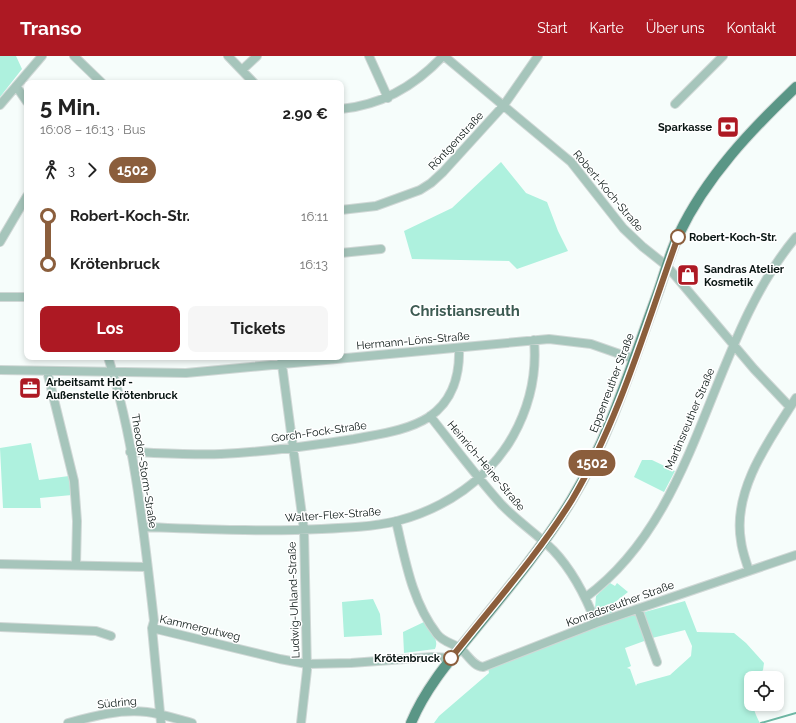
<!DOCTYPE html>
<html lang="de">
<meta charset="utf-8">
<style>
:root{--surface:#fff;--page:#f6f6f6;--text:#222;--muted:#767676;--accent:#ad1923}
body{margin:0;font-family:Raleway,sans-serif;background:var(--page);color:var(--text);height:100vh;display:flex;flex-direction:column;font-size:15px;white-space:nowrap}
*{box-sizing:border-box;margin:0}
p{font-size:13px;color:var(--muted)}
.icon{flex:none;width:22px;height:22px;fill:none;stroke:currentColor;stroke-width:2;stroke-linecap:round;stroke-linejoin:round}
.map{position:relative;flex:1;overflow:hidden}
.details{position:absolute;left:24px;top:24px;width:320px;height:280px;display:flex;flex-direction:column;background:var(--surface);border-radius:8px;box-shadow:0 2px 6px #0003}
.details>*{flex:none}
.badge{padding:0 8px;border-radius:13px;font-size:14px;line-height:26px}
.fabs{position:absolute;left:744px;top:615px;display:grid;gap:8px}
.fabs a{display:grid;place-items:center;width:40px;height:40px;border-radius:8px;background:var(--surface);box-shadow:0 2px 6px #0003;font-size:20px}
.map>.badge{position:absolute;translate:-50% -50%;box-shadow:0 0 0 2px #fff}
.legs{display:flex;align-items:center;gap:6px;height:44px;padding:0 16px;font-size:13px}
.legs p{margin-inline-start:auto}
.head{display:flex;align-items:center;justify-content:space-between;height:68px;padding:0 16px}
h1{font-size:22px;font-weight:700;line-height:30px}
.cta{display:flex;gap:8px;margin-top:auto;padding:8px 16px}
.cta a{flex:1;height:46px;border-radius:8px;background:var(--accent);color:#fff;font-size:16px;font-weight:700;line-height:46px;text-align:center}
.cta a+a{background:var(--page);color:var(--text)}
ul{padding:0 16px;list-style:none}
li{display:flex;align-items:center;gap:14px;height:48px;font-size:15px}
li i{display:grid;place-items:center;width:6px;height:100%;margin:0 5px;background:currentColor}
li i::after{content:'';width:10px;height:10px;margin:-5px;border:3px solid;border-radius:50%;background:var(--surface)}
li p{margin-inline-start:auto}
li:first-child i{background:linear-gradient(#0000 50%,currentColor 0)}
li:last-child i{background:linear-gradient(currentColor 50%,#0000 0)}
header{display:flex;align-items:center;gap:24px;box-sizing:border-box;height:56px;padding:0 20px;background:var(--accent);color:#fff}
header strong{font-size:19px}
nav{display:flex;gap:22px;margin-inline-start:auto;font-size:14px}
.map>svg:first-child{display:block}
.green{fill:#aef1de}
.lines{fill:none;stroke-linecap:round;stroke-linejoin:round}
.stream{stroke:#6db6a3;stroke-width:2}
.minor-casing{stroke:#d0d8d6;stroke-width:10}
.major-casing{stroke:#d0d8d6;stroke-width:12}
.minor{stroke:#a6c5bb;stroke-width:8}
.major{stroke:#5a9686;stroke-width:10}
.line-1-casing{stroke:#fff;stroke-width:9}
.line-1{stroke:#8b5e3c;stroke-width:6}
.stop-1-dot{fill:#fff;stroke:#8b5e3c;stroke-width:2}
.labels{text-anchor:middle;dominant-baseline:central;stroke-width:3;stroke-linejoin:round;paint-order:stroke}
.poi-label{font-size:11px;font-weight:bold;fill:#081512;stroke:#fff;text-anchor:start}
.street-label{font-size:11px;fill:#081512;stroke:#fff}
.stop-label{font-size:11px;font-weight:bold;fill:#081512;stroke:#fff;text-anchor:start}
.district-label{font-size:15px;font-weight:bold;fill:#3c5b52;stroke:#fff}
</style>
<header>
<strong>Transo</strong>
<nav><a>Start</a><a>Karte</a><a>Über uns</a><a>Kontakt</a></nav>
</header>
<div class="map">
<svg width="796" height="667" viewBox="0 0 796 667">
<rect width="100%" height="100%" fill="#f6fdfb"/>
<path class="green" d="M0,0h16l6,13 -22,28z
M501,106l25,31 21,9 11,29 10,20 -51,18 -8,-8 -97,-2 -8,-28 48,-23z
M31,387l8,37 30,-4 3,19 -32,3 1,10h-38l-3,-60z
M642,404h10l23,11 -11,21 -30,-15z
M610,527l5,3 2,-3 11,9 -18,14 2,7 -13,3 -4,-7 1,-13z
M373,543l7,15 2,21 -38,2 -2,-35z
M685,545l12,31 37,1 12,10 18,20 -1,7 -6,8h-6c0,19 0,28 9,45h-326l5,-7 50,-43 -1,-6 147,-55 12,28 -22,8 6,18 -4,2 3,1 6,17 1,-2 33,-9 21,-19 1,-10 -7,-16 -33,8 -11,-25z
M424,566c5,8 16,17 11,27l-31,4 -1,-21z"/>
<g class="lines">
<path class="stream" d="M761,667l35,-10"/>
<g class="minor-casing">
<path id="minor" d="M74,0l28,27
M228,0l26,27
M369,0l19,42
M444,0l127,106 52,66 20,19 24,19 87,103 36,38
M242,14l15,-14
M16,30l11,16
M675,48l48,-48
M0,49l42,-49
M341,53c41,-4 74,-23 102,-53
M341,154l35,-4 44,-16 11,-7 12,-11 61,-67 34,-49
M0,186l27,-46
M341,197l40,-4
M0,241h27
M108,301c27,84 36,177 46,264l-2,7 9,95
M281,301l23,173 3,140 -6,53
M0,314l186,3 363,-34 42,5 43,15
M47,315l27,110 3,40 -1,44
M430,360c23,29 46,60 71,88 16,17 36,30 52,46 20,21 33,47 43,73
M130,396c31,1 61,3 91,2 45,-2 89,-8 133,-15 25,-5 53,-8 75,-22 24,-16 31,-43 30,-69
M396,465c9,38 16,81 41,113 6,8 15,9 23,14 8,7 13,18 23,19l113,-44 200,-68
M143,471c59,2 119,5 178,2 25,-1 51,-2 76,-8 47,-12 92,-42 116,-85 16,-29 24,-63 21,-96
M0,508l147,3
M749,515c-3,-10 -7,-20 -8,-30 -9,-51 29,-102 55,-143
M586,541c115,-84 122,-255 210,-360
M638,553l19,53
M0,571l96,4 15,5
M152,572l128,31 27,5 44,-1 81,-6 19,1
M68,667c26,-7 52,-14 79,-11 15,2 30,7 45,11"/>
</g>
<g class="major-casing">
<path id="major" d="M411,667c14,-34 38,-62 61,-90 35,-43 71,-86 100,-134 38,-63 59,-133 84,-201 8,-21 13,-44 23,-64 27,-57 72,-104 117,-147"/>
</g>
<use href="#minor" class="minor"/>
<use href="#major" class="major"/>
</g>
<g class="lines">
<g class="line-1-casing">
<path id="line-1" d="M451,602c41,-52 86,-102 121,-158 47,-79 75,-177 106,-263"/>
</g>
<use href="#line-1" class="line-1"/>
</g>
<defs>
<g id="bank-square" transform="scale(1.15)"><rect x="-9" y="-9" width="18" height="18" rx="4" fill="#ad1923" stroke="#fff"/><path d="M-6-4H6V4H-6ZM0-2.3a2.3 2.3 0 1 0 0 4.6a2.3 2.3 0 1 0 0-4.6Z" fill="#fff"/></g>
<g id="shop-square" transform="scale(1.15)"><rect x="-9" y="-9" width="18" height="18" rx="4" fill="#ad1923" stroke="#fff"/><path d="M-5-2.5h2.3a2.7 3.5 0 0 1 5.4 0H5L5.5 6h-11ZM-1.5-2.5h3a1.5 2.3 0 0 0-3 0Z" fill="#fff"/></g>
<g id="office-square" transform="scale(1.15)"><rect x="-9" y="-9" width="18" height="18" rx="4" fill="#ad1923" stroke="#fff"/><path d="M-6-3h4V-5.5h4V-3h4V5H-6ZM-1-4.5V-3h2v-1.5ZM-6 0V1H6V0Z" fill="#fff"/></g>
</defs>
<g fill-rule="evenodd">
<use href="#bank-square" x="728" y="71"/>
<use href="#shop-square" x="688" y="219"/>
<use href="#office-square" x="30" y="332"/>
</g>
<g class="stop-1-dot">
<circle cx="678" cy="181" r="7"/>
<circle cx="451" cy="602" r="7"/>
</g>
<g class="labels">
<g class="poi-label">
<text x="712" y="71" text-anchor="end">Sparkasse</text>
<text x="704" y="213">Sandras Atelier<tspan x="704" dy="13">Kosmetik</tspan></text>
<text x="46" y="326">Arbeitsamt Hof -<tspan x="46" dy="13">Außenstelle Krötenbruck</tspan></text>
</g>
<g class="street-label">
<text transform="translate(456 85) rotate(-47)">Röntgenstraße</text>
<text transform="translate(608 135) rotate(50)">Robert-Koch-Straße</text>
<text transform="translate(413 285) rotate(-5)">Hermann-Löns-Straße</text>
<text transform="translate(612 327) rotate(-69)">Eppenreuther Straße</text>
<text transform="translate(690 363) rotate(-67)">Martinsreuther Straße</text>
<text transform="translate(319 376) rotate(-8)">Gorch-Fock-Straße</text>
<text transform="translate(486 410) rotate(50)">Heinrich-Heine-Straße</text>
<text transform="translate(144 415) rotate(81)">Theodor-Storm-Straße</text>
<text transform="translate(333 459) rotate(-4)">Walter-Flex-Straße</text>
<text transform="translate(294 544) rotate(-92)">Ludwig-Uhland-Straße</text>
<text transform="translate(620 548) rotate(-20)">Konradsreuther Straße</text>
<text transform="translate(200 572) rotate(13)">Kammergutweg</text>
<text transform="translate(117 647) rotate(-6)">Südring</text>
</g>
<g class="stop-label">
<text x="689" y="181">Robert-Koch-Str.</text>
<text x="440" y="602" text-anchor="end">Krötenbruck</text>
</g>
<g class="district-label">
<text x="465" y="255">Christiansreuth</text>
</g>
</g>
</svg>
<div class="fabs">
<a><svg class="icon" aria-label="locate" viewBox="0 0 24 24"><circle cx="12" cy="12" r="6"/><path d="M12 2v4M12 18v4M2 12h4M18 12h4"/></svg></a>
</div>
<b class="badge" style="left:592px;top:407px;background:#8b5e3c;color:#fff">1502</b>
<section class="details">
<div class="head"><div><h1>5 Min.</h1><p>16:08 – 16:13 · Bus</p></div><b>2.90 €</b></div>
<div class="legs"><svg class="icon" aria-label="walk" viewBox="0 0 24 24"><circle cx="13" cy="4" r="2"/><path d="M13 8l-2 6 4 7M11 14l-3 7M7 12l3-4h3l4 4"/></svg>3<svg class="icon" aria-label="forward" viewBox="0 0 24 24"><path d="M9 5l7 7-7 7"/></svg><b class="badge" style="background:#8b5e3c;color:#fff">1502</b></div>
<ul>
<li><i style="color:#8b5e3c"></i><b>Robert-Koch-Str.</b><p>16:11</p></li>
<li><i style="color:#8b5e3c"></i><b>Krötenbruck</b><p>16:13</p></li>
</ul>
<div class="cta"><a>Los</a><a>Tickets</a></div>
</section>
</div>
